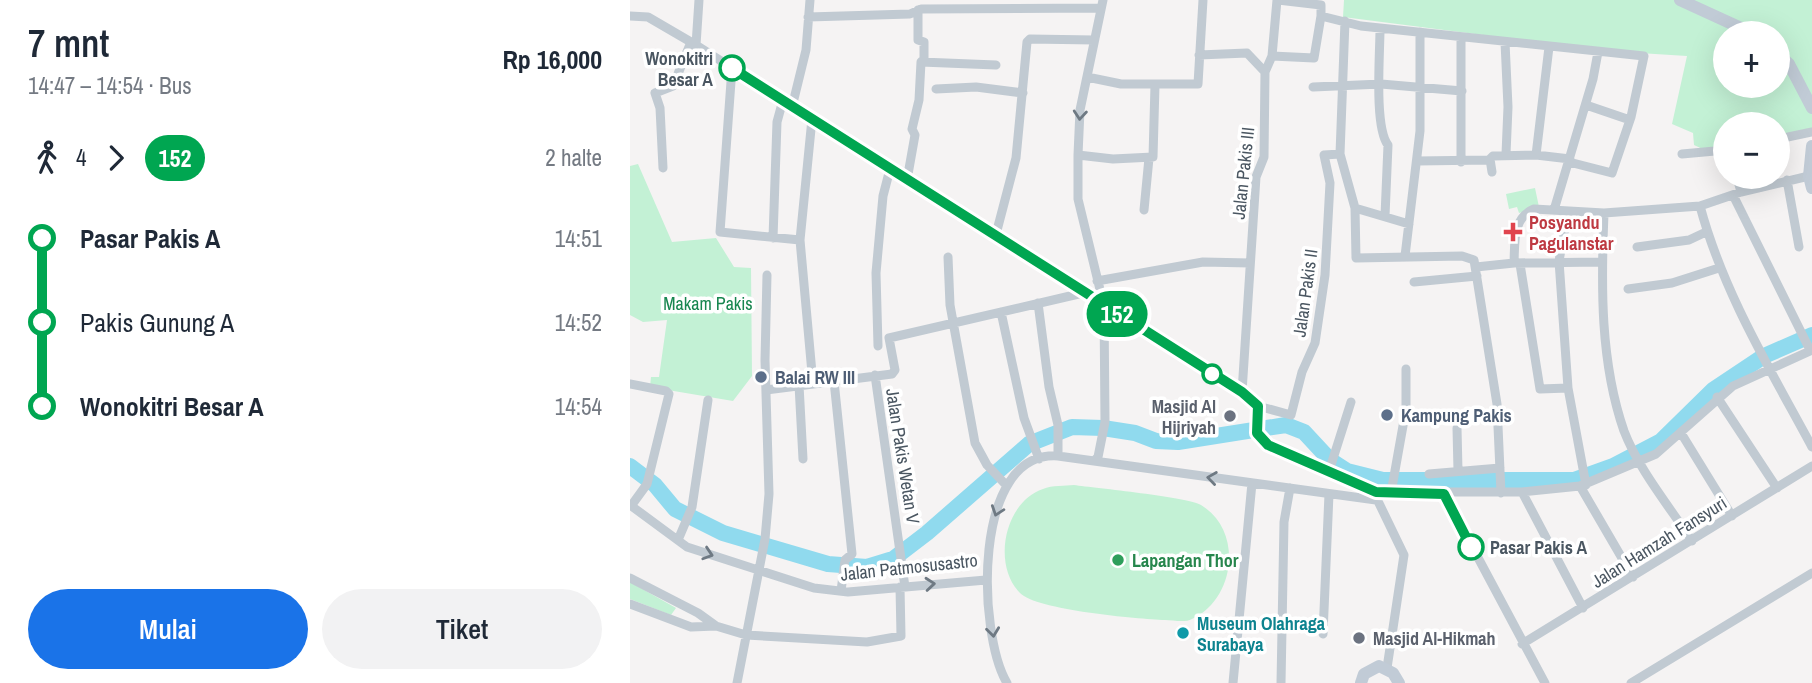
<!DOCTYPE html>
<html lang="id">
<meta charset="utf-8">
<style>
:root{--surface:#fff;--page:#f2f2f3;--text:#1f2937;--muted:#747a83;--accent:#1a73e8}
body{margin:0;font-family:"Archivo Narrow",sans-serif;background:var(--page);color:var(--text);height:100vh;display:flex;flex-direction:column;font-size:26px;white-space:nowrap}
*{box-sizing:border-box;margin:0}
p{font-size:23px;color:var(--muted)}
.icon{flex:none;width:38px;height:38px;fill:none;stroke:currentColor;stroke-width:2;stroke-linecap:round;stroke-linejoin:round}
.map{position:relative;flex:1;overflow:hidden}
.side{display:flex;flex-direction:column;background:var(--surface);width:630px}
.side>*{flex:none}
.badge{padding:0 14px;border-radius:23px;font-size:24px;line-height:46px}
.tools{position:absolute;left:1083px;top:21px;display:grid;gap:14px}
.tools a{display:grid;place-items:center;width:77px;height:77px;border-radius:50%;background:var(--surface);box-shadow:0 7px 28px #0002;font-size:35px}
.map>.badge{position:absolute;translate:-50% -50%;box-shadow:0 0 0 4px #fff}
.legs{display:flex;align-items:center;gap:10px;height:77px;padding:0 28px;font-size:23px}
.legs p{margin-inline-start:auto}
.overview{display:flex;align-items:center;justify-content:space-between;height:119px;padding:0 28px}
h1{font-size:38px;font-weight:600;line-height:52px}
.button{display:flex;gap:14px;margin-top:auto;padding:14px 28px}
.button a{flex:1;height:80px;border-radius:42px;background:var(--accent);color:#fff;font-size:28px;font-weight:600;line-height:80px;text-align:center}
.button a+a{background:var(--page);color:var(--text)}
ul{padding:0 28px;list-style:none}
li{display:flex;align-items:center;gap:24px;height:84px;font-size:26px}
li i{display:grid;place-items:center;width:10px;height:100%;margin:0 9px;background:currentColor}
li i::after{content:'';width:18px;height:18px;margin:-9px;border:5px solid;border-radius:50%;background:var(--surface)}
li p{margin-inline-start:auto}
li:first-child i{background:linear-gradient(#0000 50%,currentColor 0)}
li:last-child i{background:linear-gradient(currentColor 50%,#0000 0)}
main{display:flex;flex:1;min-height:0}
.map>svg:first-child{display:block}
.green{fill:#c3f1d5;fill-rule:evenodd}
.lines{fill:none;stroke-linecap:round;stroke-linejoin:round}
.river{stroke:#90daee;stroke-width:16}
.street{stroke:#c1cad2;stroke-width:9}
.secondary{stroke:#c1cbd6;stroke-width:12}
.oneway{stroke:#6e7983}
.line-1-casing{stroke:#fff;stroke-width:16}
.line-1{stroke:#00a651;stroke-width:10}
.stop-1-dot{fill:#fff;stroke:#00a651;stroke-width:3.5}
.health-dot{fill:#e0444e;stroke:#fff;stroke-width:2.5}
.service-dot{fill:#5c6f8a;stroke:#fff;stroke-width:2.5}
.worship-dot{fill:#6b7280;stroke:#fff;stroke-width:2.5}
.leisure-dot{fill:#2e9e5b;stroke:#fff;stroke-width:2.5}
.culture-dot{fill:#0f9aa8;stroke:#fff;stroke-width:2.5}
.labels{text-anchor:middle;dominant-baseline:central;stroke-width:7;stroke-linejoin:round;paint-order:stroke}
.stop-label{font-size:18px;font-weight:bold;fill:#4a5661;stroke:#fff;text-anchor:end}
.street-label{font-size:18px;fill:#4a5661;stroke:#fff}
.health-label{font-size:18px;font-weight:bold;fill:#be3a42;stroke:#fff;text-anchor:start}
.park-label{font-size:18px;fill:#17864f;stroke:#fff}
.service-label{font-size:18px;font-weight:bold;fill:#4e5e75;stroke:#fff;text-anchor:start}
.worship-label{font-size:18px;font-weight:bold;fill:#5b616d;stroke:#fff;text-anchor:end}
.leisure-label{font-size:18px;font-weight:bold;fill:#27864d;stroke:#fff;text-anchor:start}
.culture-label{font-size:18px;font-weight:bold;fill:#0d838f;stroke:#fff;text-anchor:start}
</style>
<main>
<section class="side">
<div class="overview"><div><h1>7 mnt</h1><p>14:47 – 14:54 · Bus</p></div><b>Rp 16,000</b></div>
<div class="legs"><svg class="icon" aria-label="walk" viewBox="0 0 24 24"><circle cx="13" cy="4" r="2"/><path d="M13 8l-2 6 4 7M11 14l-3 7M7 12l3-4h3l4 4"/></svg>4<svg class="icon" aria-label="forward" viewBox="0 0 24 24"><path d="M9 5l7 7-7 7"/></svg><b class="badge" style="background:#00a651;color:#fff">152</b><p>2 halte</p></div>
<ul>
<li><i style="color:#00a651"></i><b>Pasar Pakis A</b><p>14:51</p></li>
<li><i style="color:#00a651"></i><span>Pakis Gunung A</span><p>14:52</p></li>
<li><i style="color:#00a651"></i><b>Wonokitri Besar A</b><p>14:54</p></li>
</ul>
<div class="button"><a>Mulai</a><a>Tiket</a></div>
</section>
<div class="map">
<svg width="1182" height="683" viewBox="0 0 1182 683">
<rect width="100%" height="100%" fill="#f5f3f3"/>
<path class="green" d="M714,0h468v133l-34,8v-17h-52l-1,24 -18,3 -13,-6 -1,-12 -21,-9 15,-68 -80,-5 -264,-34zM1096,33h52v53h-52z
M8,164l34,78 44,-4 18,29 17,1 1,108 -19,25 -83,-14 1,-10h8l8,-57 -24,2 -13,-7v-149z
M905,188l4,19 -20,6 -2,-6 -8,2 -3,-15z
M444,485c21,3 115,12 127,20 43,26 34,94 -9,114 -7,4 -19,1 -27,1 -27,-1 -129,-10 -145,-27 -28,-28 -16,-91 23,-104 9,-4 22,-3 31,-4z
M0,582l46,26 -5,7 -41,-16z"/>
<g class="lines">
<path class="river" d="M0,466l25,19 20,24 48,24 105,31 39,3 26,-8 34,-26 102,-89 43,-17 31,1 32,5 21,8 22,1 108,-17 18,7 26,28 17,11 36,9h191l39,-14 48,-25 52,-51 51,-34 48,-21"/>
<path class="street" d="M648,0l43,5v11l40,10 283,30 -13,61 -19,56 -43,-11
M0,16l18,1 48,28 546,347 16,14 -1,27 11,12 108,47h146l58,-6 76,-32 77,-68 79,-36
M178,17l102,-3 11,-5 180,-1
M715,21l-5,133 15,54 1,50 106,-2 12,4 23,144 4,89
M750,29c0,25 -6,98 8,116l-3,71
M875,42l3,65 -2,47
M66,45l3,-45
M569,55l48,-2 18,19
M642,56l42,2 7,-42
M291,62l75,3
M102,68l-12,164 80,8
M457,77l34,7h77l5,-84
M683,87l68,-3 81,7
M306,89l40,-2 47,6
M956,105l44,15
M162,107l14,-57 4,-50
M182,119l-12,121 13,144
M1148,139l34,-7
M1052,154l44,-4
M448,155l35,4 40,-2 2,-72
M906,155l13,-108
M860,159l2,13
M787,161l72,-1 4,-4 43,-1 34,4
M831,162v-124
M33,168l-3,-60 -5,-15 18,-7 18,-44
M1107,177l4,15
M277,180l8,-45 -3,-6 7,-29 2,-38 3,-3v-17l-6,-2v-30
M1157,180l12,67
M1103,195l77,155
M1070,206c23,86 70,163 112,241
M725,208l54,16
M514,210l5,-52
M924,210l39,-131 5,-27
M938,211l-9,50 9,127 18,97
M974,213c-3,72 -4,149 20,218 15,39 45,75 68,110
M143,238l4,-116 6,-22
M365,238l21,-80 11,-116 3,-3 64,1
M1007,247l52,-7 17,-8
M775,256l15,-125v-99
M318,257l2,48 25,138 12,22 20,21
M884,263c1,-20 -2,-45 20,-54l70,4 96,-7 41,-14 68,-16
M890,264l20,125 28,-1
M846,267l38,-4 88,-1
M467,281l106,-19 47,1
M784,282l63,-6
M998,289l44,-6 47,-15
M408,303l11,84 9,38v31
M371,312l23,106 15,41
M248,346l-2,-73 7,-77 7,-27
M245,375l30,212
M204,381l18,173 -7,6 -4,31
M0,384l36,7 3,3 -22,90 -16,22
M169,385l4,74
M136,390l126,-16 3,-4 -6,-32 194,-45
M612,392l14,-215 8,-20 1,-85 7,-16 5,-56
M1087,397l60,91
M628,406l33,9 11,-43 13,-29 10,-68 5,-92 -6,-28 16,-1
M827,428l1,43
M1051,433l51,83
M464,461l4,-4 7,-35 -1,-116 -26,-107v-44l2,-45 23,-110
M693,470l8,-5 20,-63
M799,474l71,-6
M950,486l53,91
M892,492l61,116
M761,493l15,-84v-40
M814,494l101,189
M746,497l28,58 -17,113
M0,505l57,42 127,41 34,4 138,-12
M48,540l14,-33 16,-107
M0,578l68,35 18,13 30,9 121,7 34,-6 -1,-49
M0,604l61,23 25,-1
M693,634l6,-140
M892,644l290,-178
M107,683l28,-144 4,-45 -4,-134 2,-85
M377,683c-29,-48 -36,-233 51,-227l318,44
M603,683l19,-200
M651,683l3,-161 6,-34
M1001,683l181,-110"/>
<path class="secondary" d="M1050,0l72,33
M1148,54l11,10 23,44
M1182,146l-3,30 3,12
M731,683l3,-9 15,-8 14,7 6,10"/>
</g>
<defs><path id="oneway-chevron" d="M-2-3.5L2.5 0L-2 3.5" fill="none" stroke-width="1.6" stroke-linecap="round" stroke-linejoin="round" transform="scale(1.75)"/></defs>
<g class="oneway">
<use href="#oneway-chevron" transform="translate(450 115) rotate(95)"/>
<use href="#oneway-chevron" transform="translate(582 478) rotate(-172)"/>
<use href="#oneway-chevron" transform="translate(367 511) rotate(109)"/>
<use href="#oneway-chevron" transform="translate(78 554) rotate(18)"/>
<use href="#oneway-chevron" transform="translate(300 584) rotate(-5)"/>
<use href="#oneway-chevron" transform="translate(363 632) rotate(83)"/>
</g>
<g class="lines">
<g class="line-1-casing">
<path id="line-1" d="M102,68l510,324 16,14 -1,27 11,12 108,47 68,2 27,53"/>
</g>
<use href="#line-1" class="line-1"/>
</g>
<g class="stop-1-dot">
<circle cx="102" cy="68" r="12"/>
<circle cx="582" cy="374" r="9"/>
<circle cx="841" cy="547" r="12"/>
</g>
<path class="health-dot" d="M879.5 221.5h7v7h7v7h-7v7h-7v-7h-7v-7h7z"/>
<g class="service-dot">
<circle cx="131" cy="377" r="7"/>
<circle cx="757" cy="415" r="7"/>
</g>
<g class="worship-dot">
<circle cx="600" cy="416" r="7"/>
<circle cx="729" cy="638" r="7"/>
</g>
<circle class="leisure-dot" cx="488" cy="560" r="7"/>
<circle class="culture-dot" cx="553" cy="633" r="7"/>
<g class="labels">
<g class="stop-label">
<text x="83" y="58">Wonokitri<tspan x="83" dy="21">Besar A</tspan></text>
<text x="860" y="547" text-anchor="start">Pasar Pakis A</text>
</g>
<g class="street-label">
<text transform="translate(613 173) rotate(-84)">Jalan Pakis III</text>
<text transform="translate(675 293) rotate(-82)">Jalan Pakis II</text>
<text transform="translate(273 456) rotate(81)">Jalan Pakis Wetan V</text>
<text transform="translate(1029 542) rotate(-32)">Jalan Hamzah Fansyuri</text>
<text transform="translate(279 567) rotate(-6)">Jalan Patmosusastro</text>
</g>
<g class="health-label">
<text x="899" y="222">Posyandu<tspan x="899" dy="21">Pagulanstar</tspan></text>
</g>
<g class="park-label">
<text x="78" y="303">Makam Pakis</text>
</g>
<g class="service-label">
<text x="145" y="377">Balai RW III</text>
<text x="771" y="415">Kampung Pakis</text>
</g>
<g class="worship-label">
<text x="586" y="406">Masjid Al<tspan x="586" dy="21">Hijriyah</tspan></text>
<text x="743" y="638" text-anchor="start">Masjid Al-Hikmah</text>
</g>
<g class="leisure-label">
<text x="502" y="560">Lapangan Thor</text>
</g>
<g class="culture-label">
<text x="567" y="623">Museum Olahraga<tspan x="567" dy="21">Surabaya</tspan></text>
</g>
</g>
</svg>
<div class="tools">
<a>+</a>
<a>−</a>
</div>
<b class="badge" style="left:487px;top:314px;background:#00a651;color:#fff">152</b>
</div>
</main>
